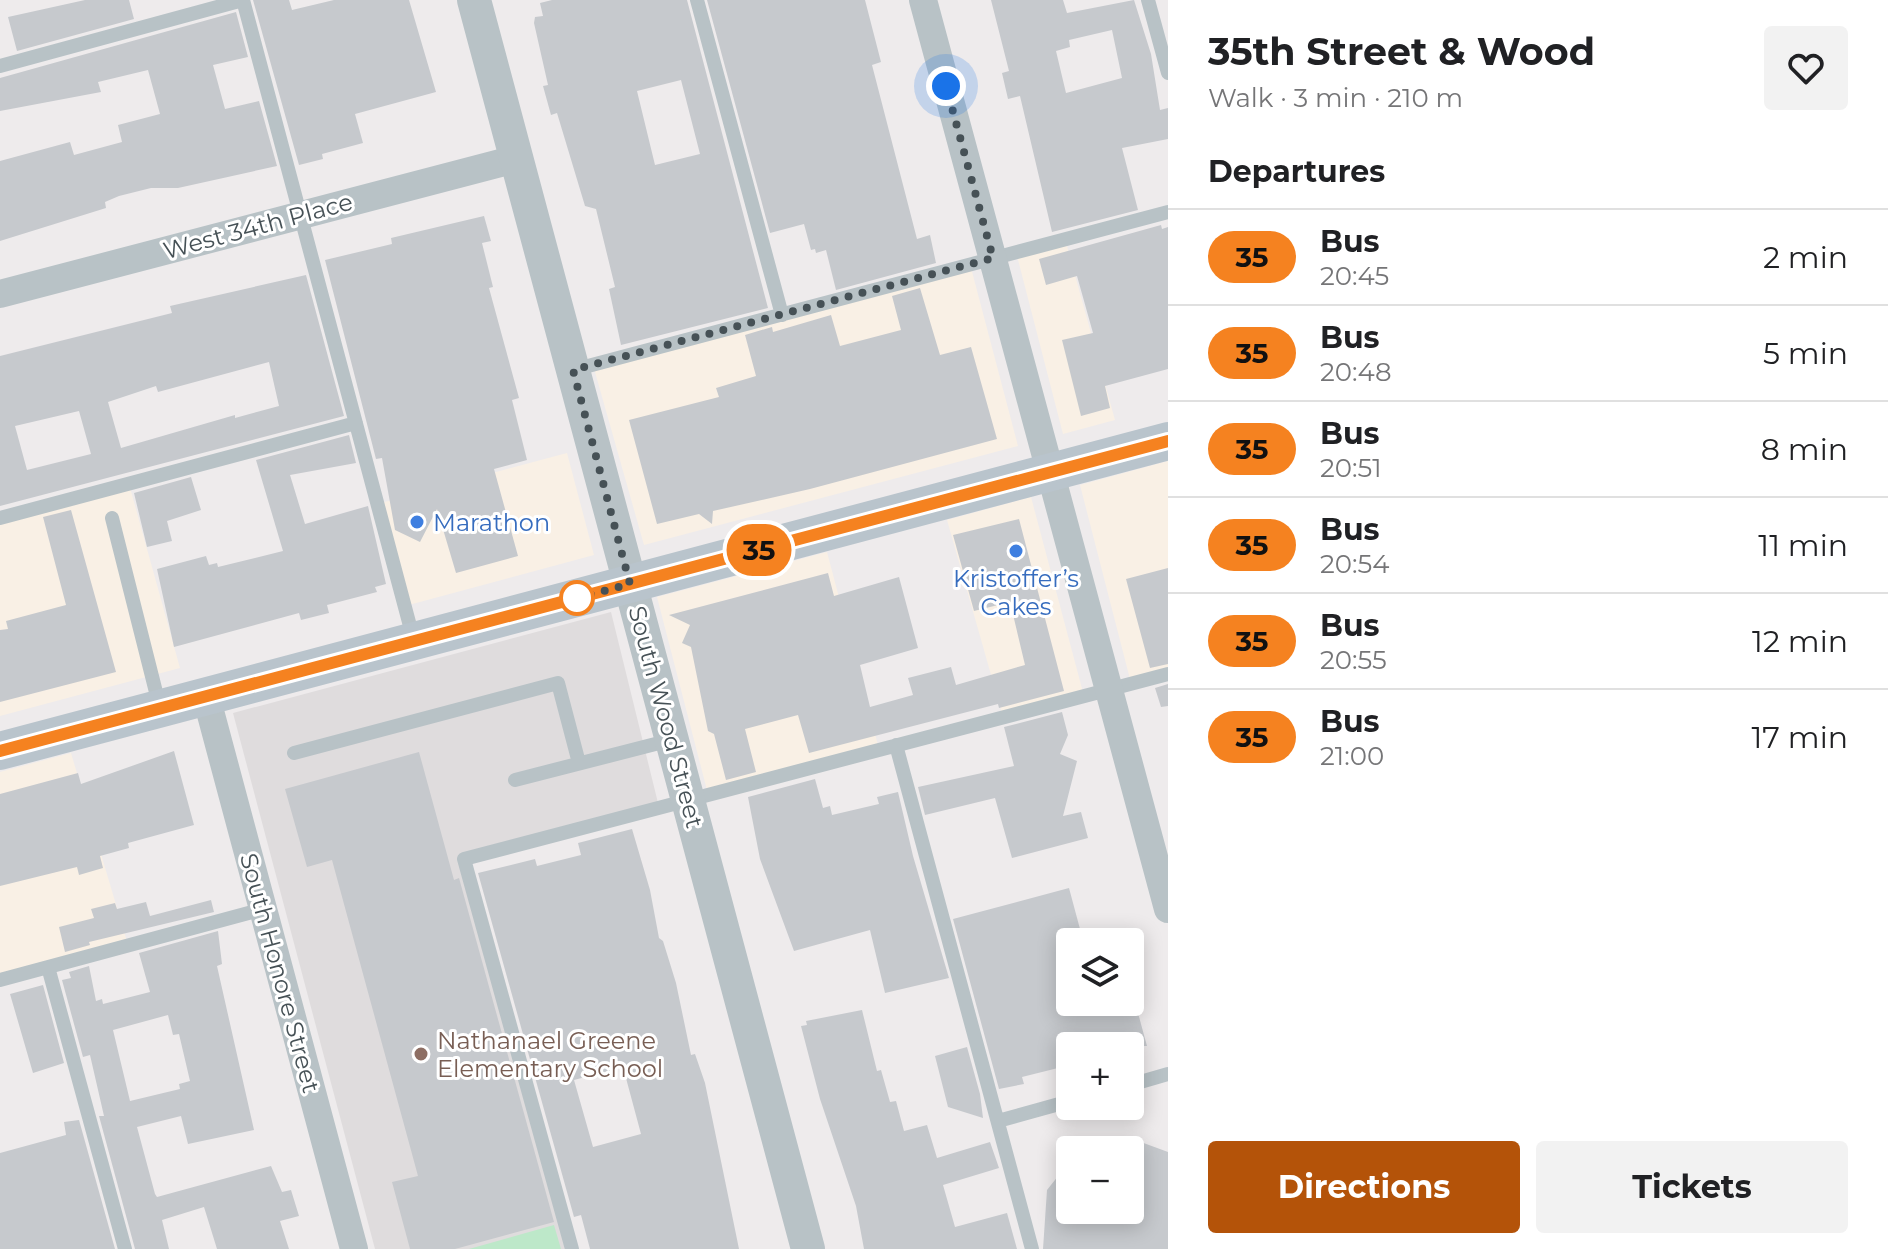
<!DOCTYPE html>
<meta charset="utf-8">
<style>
:root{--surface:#fff;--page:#f2f2f2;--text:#202124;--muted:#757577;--line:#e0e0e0;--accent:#b45309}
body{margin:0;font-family:Montserrat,sans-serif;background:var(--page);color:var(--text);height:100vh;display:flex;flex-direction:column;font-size:30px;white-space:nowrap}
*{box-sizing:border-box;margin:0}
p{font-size:26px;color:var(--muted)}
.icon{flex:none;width:44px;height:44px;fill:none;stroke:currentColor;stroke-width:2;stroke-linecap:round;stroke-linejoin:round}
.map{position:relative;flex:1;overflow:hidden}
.panel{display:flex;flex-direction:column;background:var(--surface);width:720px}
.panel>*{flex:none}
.badge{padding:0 16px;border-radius:26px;font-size:28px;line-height:52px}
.controls{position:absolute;left:1056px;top:928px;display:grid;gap:16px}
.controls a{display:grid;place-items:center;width:88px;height:88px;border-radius:8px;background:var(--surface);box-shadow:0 4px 20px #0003;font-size:40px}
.you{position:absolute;width:40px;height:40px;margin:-20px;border:6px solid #fff;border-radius:50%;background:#1a73e8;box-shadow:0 0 0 12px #1a73e833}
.map>.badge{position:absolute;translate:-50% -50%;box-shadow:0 0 0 4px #fff}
h2{padding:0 40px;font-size:30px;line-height:72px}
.round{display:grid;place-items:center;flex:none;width:84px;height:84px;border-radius:8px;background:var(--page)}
.headline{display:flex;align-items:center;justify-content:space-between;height:136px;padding:0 40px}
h1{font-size:38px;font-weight:700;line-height:60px}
.primary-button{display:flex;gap:16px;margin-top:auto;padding:16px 40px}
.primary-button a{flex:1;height:92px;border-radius:8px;background:var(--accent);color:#fff;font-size:32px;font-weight:700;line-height:92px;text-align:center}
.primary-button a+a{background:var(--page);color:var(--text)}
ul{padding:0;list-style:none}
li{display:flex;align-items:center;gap:24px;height:96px;padding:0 40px;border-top:2px solid var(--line)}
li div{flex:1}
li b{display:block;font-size:30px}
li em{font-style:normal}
li .badge{min-width:88px;font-weight:700;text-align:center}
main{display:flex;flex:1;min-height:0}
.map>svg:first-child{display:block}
.commercial{fill:#f9f0e5}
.education{fill:#dfdcdd}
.green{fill:#bde8c9}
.building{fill:#c6c9cd;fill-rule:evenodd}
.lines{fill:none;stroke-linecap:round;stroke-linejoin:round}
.service{stroke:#b8c2c6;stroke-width:14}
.minor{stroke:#b8c2c6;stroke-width:28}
.tertiary{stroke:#b8c2c6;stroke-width:34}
.secondary{stroke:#b9c4cc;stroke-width:38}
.line-casing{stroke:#fff;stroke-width:18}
.line{stroke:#f58220;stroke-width:12}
.walk{stroke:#465156;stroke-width:8;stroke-dasharray:0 14.4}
.shop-dot{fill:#3f7fe0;stroke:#fff;stroke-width:3}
.stop-dot{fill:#fff;stroke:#f58220;stroke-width:4}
.education-dot{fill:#8d6e63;stroke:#fff;stroke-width:3}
.labels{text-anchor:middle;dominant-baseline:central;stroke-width:6;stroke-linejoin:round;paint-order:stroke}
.street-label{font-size:24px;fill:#465156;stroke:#fff}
.shop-label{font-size:24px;fill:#366cbe;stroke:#fff;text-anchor:start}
.education-label{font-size:24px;fill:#785e54;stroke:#fff;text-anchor:start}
</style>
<main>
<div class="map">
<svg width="1168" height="1249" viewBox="0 0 1168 1249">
<rect width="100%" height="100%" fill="#eeebec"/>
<path class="commercial" d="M1065,239l50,181 -52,14 -47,-182z
M970,264l48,182 -374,99 -51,-180z
M567,453l27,102 -189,51 -28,-102z
M1168,461v212l-37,10 -51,-198z
M129,484l51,184 -180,48v-198z
M1031,497l53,199 -81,21 -56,-197z
M827,552l52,197 -171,45 -51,-197z
M71,753l57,192 -128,35v-208z"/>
<path class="education" d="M611,612l48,195 -195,52 108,390h-197l-142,-536z"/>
<path class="green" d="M554,1225l7,24h-92z"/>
<path class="building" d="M85,0h44l5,19 -117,32 -9,-34z
M253,0h36l3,10 42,-10h75l27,92 -81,22 8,29 -41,11 1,5 -24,6z
M552,0h135l81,308 -147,37 -12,-56 6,-2 -19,-78 -11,-3 -28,-93 -6,2 -8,-29 5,-1 -14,-62 1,-6 8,-1 -3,-13zM681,80l19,74 -45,11 -18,-74z
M707,0h158l16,62 -9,3 45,174 13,-4 6,28 -100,27 -10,-40 -10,3 -1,-4 -4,1 -7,-26 -34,9z
M991,0h72l4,13 67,-13 17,54 9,56 8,-2v31l-46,9 16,62 -86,22 -32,-136 -12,3 -6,-26 7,-2zM1112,30l10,48 -56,15 -10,-42 14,-4 -1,-7z
M236,12l12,45 -35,8 12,44 34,-8 18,65 -99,22h-27l-32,8 -14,6 1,6 -106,33v-80l70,-19 4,13 48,-13 -4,-17 42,-11 -12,-44 -50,12 3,10 -101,19v-33z
M484,216l7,25 -9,2 11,44 -4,1 30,110 -7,2 15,60 -33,9 24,87 -62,17 -19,-64 -17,33 -25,-12 -13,-72 -6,1 -51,-199 67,-16 -1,-6z
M1161,225l1,4 6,-2v142l-63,17 5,22 -29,8 -19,-76 31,-7 -16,-57 -31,9 -7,-26z
M306,275l38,141 -344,90v-150l172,-43 -2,-7zM269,362l10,44 -44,12v-3l-114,33 -13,-46 48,-16 2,6zM79,411l12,43 -64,16 -12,-44z
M920,288l20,67 31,-8 26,92 -187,50 -97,22 -1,13 -13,-10 -42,10 -28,-104 90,-23 -3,-9 40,-12 -11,-41 27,-8 1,5 58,-17 9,31 61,-16 -9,-34z
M349,435l7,28 -66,12 15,49 63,-18 18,78 -11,3 2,5 -50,13 2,8 -28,7 -2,-7 -125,34 -17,-78 49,-13 3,9 8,-2 1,4 65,-16 -27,-91z
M191,477l10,33 -34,11 5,20 -25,6 -13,-54z
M71,510l45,162 -116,30v-72l8,-1 -2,-8 60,-16 -23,-88z
M1019,519l45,172 -65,17 -1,-4 -189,49 -11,-38 -53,14 11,43 -30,8 -12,-46 -6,-3 -17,-84 -9,-4 8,-18 -21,-10 159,-42 6,23 65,-19 19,71 -58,17 10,42 43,-12 -5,-17 43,-11 5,18 69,-20 -15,-63 -36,9 -21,-76z
M1168,568v96l-18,4 -24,-89z
M1168,684v22l-7,1 -6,-19z
M1062,712l6,23 -8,19 17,7 -14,55 18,-4 7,26 -76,20 -17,-60 -70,17 -7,-28 96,-21 -10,-39z
M174,751l20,74 -66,18 1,5 -29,8 3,12 -24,7 -2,-8 -77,19v-92l78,-21 3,11z
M419,752l35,128 5,-2 95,344 -99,27h-45l-18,-67 26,-6 -86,-316 -25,7 -22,-78z
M815,779l8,29 7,-2 2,9 47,-11 -2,-7 21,-5 15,64 36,122 -64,15 -15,-63 -76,21 -34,-92 -12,-62z
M632,829l18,61 9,48 4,3 13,42 15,72 4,-1 10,29 34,166h-149l-9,-34 -7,2 -96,-344 57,-14 2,7 44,-11 -3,-12zM623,1067l18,67 -48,13 -19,-67z
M1069,888l11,41 -10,3v70h65l12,44h-77v19l-48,12 2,7 -25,5 -46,-170z
M211,900l3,12 -125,30 1,3 -25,7 -6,-25 35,-9 -3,-9 24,-6 2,6 29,-7 4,14z
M218,931l4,33 -5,2 37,164 -66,14 -7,-28 -44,11 18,67 2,3 114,-31 11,26 9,-2 8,26 -19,5 9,28h-72l-13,-42 -42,13 7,29h-34l-36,-133h5l-14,-61 -7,2 -21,-77 9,-2 -2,-6 20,-6 7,35 6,-2 1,5 47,-12 -11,-39zM168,1015l5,20 6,-1 11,47 -11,3 1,5 -50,12 -17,-71z
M43,985l21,78 -31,10 -23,-79z
M862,1010l15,61 4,-1 9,32 6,-1 8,30 23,-6 10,33 53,-16 9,26 -56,17 12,42 52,-14 10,36h-153l-8,-43 -36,-107 -19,-73 6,-1 -1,-4z
M967,1047l13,47 3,24 -35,-11 -13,-51z
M79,1120l36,129h-115v-96l66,-18 -2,-13z
M1130,1138l38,14v97h-125l4,-59 23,-29v49h60z"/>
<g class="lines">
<path class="service" d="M697,0l85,315
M1148,0l20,73
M0,66l243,-66 171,641
M573,370l595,-158
M0,518l356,-95
M112,518l48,190
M896,745l136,504
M294,753l264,-70 21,80
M515,780l156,-40
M48,967l77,282
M0,980l263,-71
M1130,1085l38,-11
M998,1121l72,-20
M572,1249l-108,-390 704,-185"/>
<path class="minor" d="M923,0l245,909
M0,294l516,-135
M206,696l148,553"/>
<path class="tertiary" d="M474,0l334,1249"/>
<path class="secondary" d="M0,751l1168,-310"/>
</g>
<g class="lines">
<g class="line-casing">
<path id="line" d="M0,751l1168,-310"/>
</g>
<use href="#line" class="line"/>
<path class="walk" d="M577,598l-7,2 60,-16 -57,-214 420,-112 -47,-172"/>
</g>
<g class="shop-dot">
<circle cx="417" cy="522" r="8"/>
<circle cx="1016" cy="551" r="8"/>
</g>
<circle class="stop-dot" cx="577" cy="598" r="16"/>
<circle class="education-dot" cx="421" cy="1054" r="8"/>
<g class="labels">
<g class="street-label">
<text transform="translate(258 226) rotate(-15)">West 34th Place</text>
<text transform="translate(666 717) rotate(75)">South Wood Street</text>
<text transform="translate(280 973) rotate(75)">South Honore Street</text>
</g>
<g class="shop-label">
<text x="433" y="522">Marathon</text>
<text x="1016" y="578" text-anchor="middle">Kristoffer’s<tspan x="1016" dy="28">Cakes</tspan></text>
</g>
<g class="education-label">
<text x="437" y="1040">Nathanael Greene<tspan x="437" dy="28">Elementary School</tspan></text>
</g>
</g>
</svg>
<div class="controls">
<a><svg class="icon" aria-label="layers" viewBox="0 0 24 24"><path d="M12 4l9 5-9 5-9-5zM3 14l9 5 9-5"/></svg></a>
<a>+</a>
<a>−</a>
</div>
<div class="you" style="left:946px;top:86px"></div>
<b class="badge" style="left:759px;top:550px;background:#f58220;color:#111">35</b>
</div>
<section class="panel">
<div class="headline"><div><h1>35th Street &amp; Wood</h1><p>Walk · 3 min · 210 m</p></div><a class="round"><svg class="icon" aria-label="heart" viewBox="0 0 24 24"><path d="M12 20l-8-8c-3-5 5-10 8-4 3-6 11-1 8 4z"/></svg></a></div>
<h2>Departures</h2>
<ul>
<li><span class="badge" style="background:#f58220;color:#111">35</span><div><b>Bus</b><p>20:45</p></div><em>2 min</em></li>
<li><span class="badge" style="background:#f58220;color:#111">35</span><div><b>Bus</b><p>20:48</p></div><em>5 min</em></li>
<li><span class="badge" style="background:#f58220;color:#111">35</span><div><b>Bus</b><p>20:51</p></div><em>8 min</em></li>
<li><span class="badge" style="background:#f58220;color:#111">35</span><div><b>Bus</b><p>20:54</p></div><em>11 min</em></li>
<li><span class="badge" style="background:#f58220;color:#111">35</span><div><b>Bus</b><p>20:55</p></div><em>12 min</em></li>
<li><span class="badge" style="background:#f58220;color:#111">35</span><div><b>Bus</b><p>21:00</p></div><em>17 min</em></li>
</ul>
<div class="primary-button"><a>Directions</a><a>Tickets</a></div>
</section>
</main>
